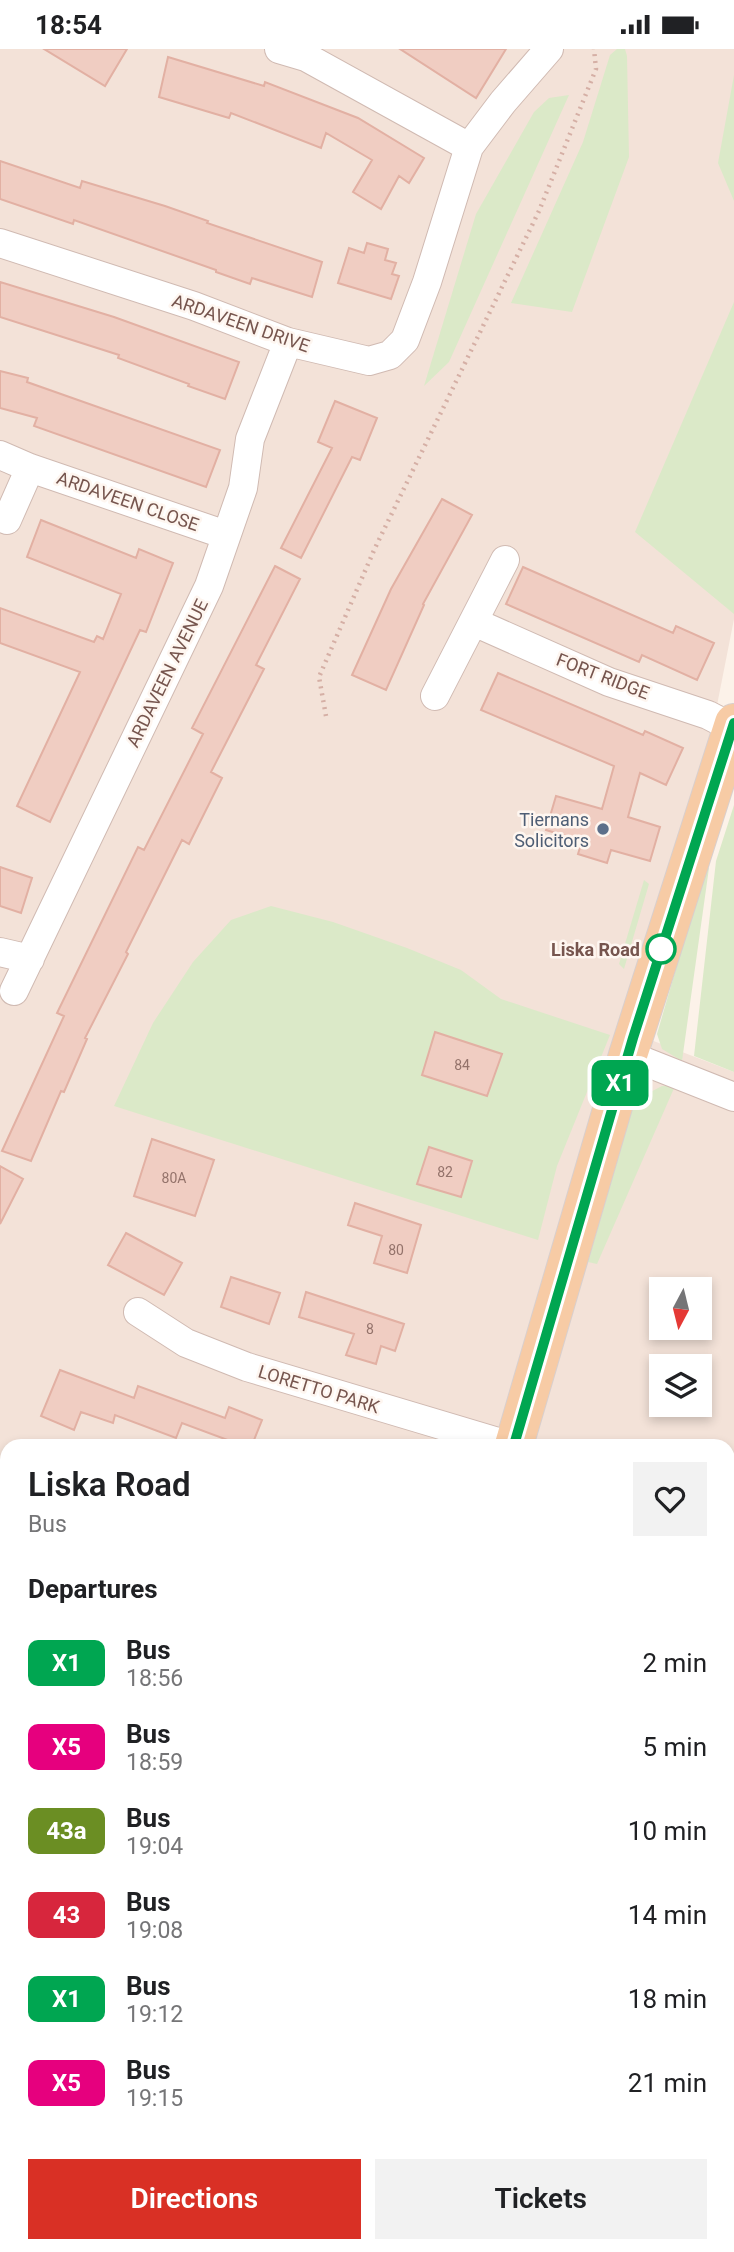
<!DOCTYPE html>
<style>
:root{--surface:#fff;--page:#f2f2f2;--text:#202124;--muted:#757577;--accent:#d93025}
body{margin:0;font-family:Roboto,sans-serif;background:var(--page);color:var(--text);height:100vh;display:flex;flex-direction:column;font-size:26px;white-space:nowrap}
*{box-sizing:border-box;margin:0}
p{font-size:23px;color:var(--muted)}
.icon{flex:none;width:38px;height:38px;fill:none;stroke:currentColor;stroke-width:2;stroke-linecap:round;stroke-linejoin:round}
.map{position:relative;flex:1;overflow:hidden}
.side{position:absolute;left:0px;top:1390px;width:735px;height:814px;display:flex;flex-direction:column;background:var(--surface);border-radius:21px 21px 0 0;box-shadow:0 4px 10px #0003}
.side>*{flex:none}
.badge{padding:0 14px;border-radius:10px;font-size:24px;line-height:46px}
.needle{width:46px;rotate:187deg}
.fabs{position:absolute;left:649px;top:1228px;display:grid;gap:14px}
.fabs a{display:grid;place-items:center;width:63px;height:63px;border-radius:0px;background:var(--surface);box-shadow:0 4px 10px #0003;font-size:35px}
.map>.badge{position:absolute;translate:-50% -50%;box-shadow:0 0 0 4px #fff}
h2{padding:0 28px;font-size:26px;line-height:63px}
.round{display:grid;place-items:center;flex:none;width:74px;height:74px;border-radius:0px;background:var(--page)}
.overview{display:flex;align-items:center;justify-content:space-between;height:119px;padding:0 28px}
h1{font-size:33px;font-weight:600;line-height:52px}
.primary-button{display:flex;gap:14px;margin-top:auto;padding:14px 28px}
.primary-button a{flex:1;height:80px;border-radius:0px;background:var(--accent);color:#fff;font-size:28px;font-weight:600;line-height:80px;text-align:center}
.primary-button a+a{background:var(--page);color:var(--text)}
ul{padding:0;list-style:none}
li{display:flex;align-items:center;gap:21px;height:84px;padding:0 28px}
li div{flex:1}
li b{display:block;font-size:26px}
li em{font-style:normal}
li .badge{min-width:77px;font-weight:700;text-align:center}
.status{display:flex;justify-content:space-between;align-items:center;height:49px;padding:0 35px;background:var(--surface);direction:ltr}
.status svg{height:19px;fill:currentColor}
.map>svg:first-child{display:block}
.residential{fill:#f3e2d8;fill-rule:evenodd}
.green{fill:#dbe9c8}
.building{fill:#f0cdc2;stroke:#e2b0a3;stroke-width:2}
.lines{fill:none;stroke-linecap:round;stroke-linejoin:round}
.minor-casing{stroke:#d0bab2;stroke-width:30}
.primary-casing{stroke:#d9cfcd;stroke-width:40}
.path{stroke:#d5afa5;stroke-width:4.5;stroke-dasharray:2 5;stroke-linecap:butt}
.minor{stroke:#fff;stroke-width:28}
.primary{stroke:#f7cba5;stroke-width:38}
.line-casing{stroke:#fff;stroke-width:16}
.line{stroke:#00a651;stroke-width:10}
.service-dot{fill:#5c6f8a;stroke:#fef6f0;stroke-width:2.5}
.stop-dot{fill:#fff;stroke:#00a651;stroke-width:3.5}
.labels{text-anchor:middle;dominant-baseline:central;stroke-width:5;stroke-linejoin:round;paint-order:stroke}
.number-label{font-size:14px;fill:#94736b}
.street-label{font-size:18px;fill:#76554e;stroke:#fef6f0}
.service-label{font-size:18px;fill:#4e5e75;stroke:#fef6f0;text-anchor:end}
.stop-label{font-size:18px;font-weight:bold;fill:#76554e;stroke:#fef6f0;text-anchor:end}
</style>
<div class="status"><b>18:54</b><svg viewBox="0 0 49 12"><path d="M0 12V9h3v3zM5 12V6h3v6zM10 12V3h3v9zM15 12V0h3v12zM26 1h20v11H26zM47 4h2v5h-2z"/></svg></div>
<div class="map">
<svg width="734" height="2203" viewBox="0 0 734 2203">
<rect width="100%" height="100%" fill="#fcf2e9"/>
<path class="residential" d="M0,0h734v570l-83,421 83,32v1180h-734zM662,1241h38v38h-38zM662,1318h38v38h-38zM7,1396h721v800h-721z"/>
<path class="green" d="M617,0h8l2,7 2,101 -57,155 -61,-9 72,-161 27,-87z
M734,26v126l-16,-38z
M569,46l-120,267 -25,24 52,-172 58,-102 15,-14z
M734,253v312l-99,-82z
M734,756v267l-40,-16 22,-195z
M709,819l-27,193 -20,-12 -5,-15 48,-165z
M644,831l5,4 -25,85 -5,-5z
M271,857l62,16 74,26 54,22 40,29 109,36 -53,131 -19,74 -424,-134 39,-83 40,-61 38,-42z
M662,1037h13l-78,178 -9,-2 47,-162z
M0,1483l7,3v188l-7,-2z"/>
<path class="building" d="M44,0h83l-22,37z
M400,0h106l-30,49z
M168,8l96,29 1,-4 93,36 66,40 -15,25 -10,-7 -18,33 -28,-17 19,-32 -46,-27 -5,15 -90,-35 -2,5 -70,-21z
M0,112l80,27 2,-7 83,25 43,15 -1,2 115,39 -10,35 -60,-19 -2,6 -34,-12v-2l-142,-50 -1,4 -73,-25z
M367,194l21,6 -3,11 11,3 -4,11 7,2 -8,23 -53,-16 11,-35 15,5z
M0,233l114,35 125,45 -14,37 -37,-13 1,-2 -71,-26 1,-3 -119,-38z
M0,322l28,7 -1,4 193,68 -14,37 -172,-61 3,-8 -37,-10z
M335,352l42,17 -17,42 -8,-3 -51,101 -20,-10 51,-100 -14,-6z
M442,450l30,16 -49,89 1,1 -38,85 -34,-15 39,-86z
M41,471l95,38 3,-9 34,14 -27,69 -6,-2 -90,192 -33,-16 63,-134 -80,-29v-35l94,34 3,-6 6,3 18,-45 -94,-37z
M275,517l25,13 -44,86 8,4 -53,103 11,6 -33,66 -7,-4 -56,112 2,2 -43,84 2,1 -23,53 -3,-1 -30,70 -29,-10 62,-135 -7,-3 81,-166 6,3 59,-116 -11,-6z
M523,518l150,66 3,-7 38,17 -17,37 -55,-25 -3,7 -133,-58z
M498,624l145,62 2,-4 38,17 -17,37 -26,-12 -12,44 32,10 -10,34 -39,-11 -4,13 -29,-9 4,-13 -36,-11 10,-34 46,13 12,-43 -133,-56z
M0,818l32,11 -11,35 -21,-7z
M435,983l67,22 -15,42 -65,-21z
M152,1090l62,21 -19,56 -61,-20z
M429,1098l43,14 -11,36 -44,-13z
M0,1117l23,13 -23,45z
M355,1154l66,22 -14,48 -33,-10 8,-27 -34,-11z
M126,1184l56,30 -18,32 -56,-30z
M231,1228l49,16 -11,31 -48,-17z
M306,1243l98,32 -9,27 -14,-5 -5,18 -30,-9 8,-21 -55,-17z
M60,1321l74,28 4,-12 87,32 4,-11 33,13 -10,25h-11l-59,-22 -6,15 -61,-23 -2,8 -32,-11 -7,18 -33,-14z"/>
<g class="lines">
<g class="minor-casing">
<path id="minor" d="M279,0l27,8 163,90
M0,194l194,63 94,36 81,19 21,-6 15,-15 22,-58 42,-135 34,-45 46,-53
M0,406l30,13 196,67
M7,471l23,-52
M474,573l135,60 99,33 25,13
M435,647l70,-136
M0,903l30,7
M14,942l195,-405 34,-98 7,-49 38,-97
M628,1006l106,42
M138,1263l48,31 61,24 261,78
M0,1955l7,2
M728,2029l6,1
M86,2196l7,7"/>
</g>
<g class="primary-casing">
<path id="primary" d="M514,1396l114,-390 106,-332
M178,2203l3,-7"/>
</g>
<path class="path" d="M326,667l-7,-39 56,-129 164,-337 57,-142 -2,-20"/>
<use href="#minor" class="minor"/>
<use href="#primary" class="primary"/>
</g>
<g class="lines">
<g class="line-casing">
<path id="line" d="M514,1396l119,-407 101,-315"/>
</g>
<use href="#line" class="line"/>
</g>
<circle class="service-dot" cx="603" cy="780" r="7"/>
<circle class="stop-dot" cx="661" cy="900" r="14"/>
<g class="labels">
<g class="number-label">
<text x="462" y="1016">84</text>
<text x="445" y="1123">82</text>
<text x="174" y="1129">80A</text>
<text x="396" y="1201">80</text>
<text x="370" y="1280">8</text>
</g>
<g class="street-label">
<text transform="translate(241 274) rotate(19)">ARDAVEEN DRIVE</text>
<text transform="translate(128 452) rotate(19)">ARDAVEEN CLOSE</text>
<text transform="translate(167 624) rotate(-64)">ARDAVEEN AVENUE</text>
<text transform="translate(603 627) rotate(21)">FORT RIDGE</text>
<text transform="translate(319 1340) rotate(17)">LORETTO PARK</text>
</g>
<g class="service-label">
<text x="589" y="770">Tiernans<tspan x="589" dy="21">Solicitors</tspan></text>
</g>
<g class="stop-label">
<text x="640" y="900">Liska Road</text>
</g>
</g>
</svg>
<div class="fabs">
<a><svg class="needle" viewBox="-14 -14 28 28"><path d="M0-13l5 13h-10z" fill="#e53935"/><path d="M0 13l5-13h-10z" fill="#757577"/></svg></a>
<a><svg class="icon" aria-label="layers" viewBox="0 0 24 24"><path d="M12 4l9 5-9 5-9-5zM3 14l9 5 9-5"/></svg></a>
</div>
<b class="badge" style="left:620px;top:1034px;background:#00a651;color:#fff">X1</b>
<section class="side">
<div class="overview"><div><h1>Liska Road</h1><p>Bus</p></div><a class="round"><svg class="icon" aria-label="heart" viewBox="0 0 24 24"><path d="M12 20l-8-8c-3-5 5-10 8-4 3-6 11-1 8 4z"/></svg></a></div>
<h2>Departures</h2>
<ul>
<li><span class="badge" style="background:#00a651;color:#fff">X1</span><div><b>Bus</b><p>18:56</p></div><em>2 min</em></li>
<li><span class="badge" style="background:#e6007e;color:#fff">X5</span><div><b>Bus</b><p>18:59</p></div><em>5 min</em></li>
<li><span class="badge" style="background:#6b8e23;color:#fff">43a</span><div><b>Bus</b><p>19:04</p></div><em>10 min</em></li>
<li><span class="badge" style="background:#d7263d;color:#fff">43</span><div><b>Bus</b><p>19:08</p></div><em>14 min</em></li>
<li><span class="badge" style="background:#00a651;color:#fff">X1</span><div><b>Bus</b><p>19:12</p></div><em>18 min</em></li>
<li><span class="badge" style="background:#e6007e;color:#fff">X5</span><div><b>Bus</b><p>19:15</p></div><em>21 min</em></li>
</ul>
<div class="primary-button"><a>Directions</a><a>Tickets</a></div>
</section>
</div>
